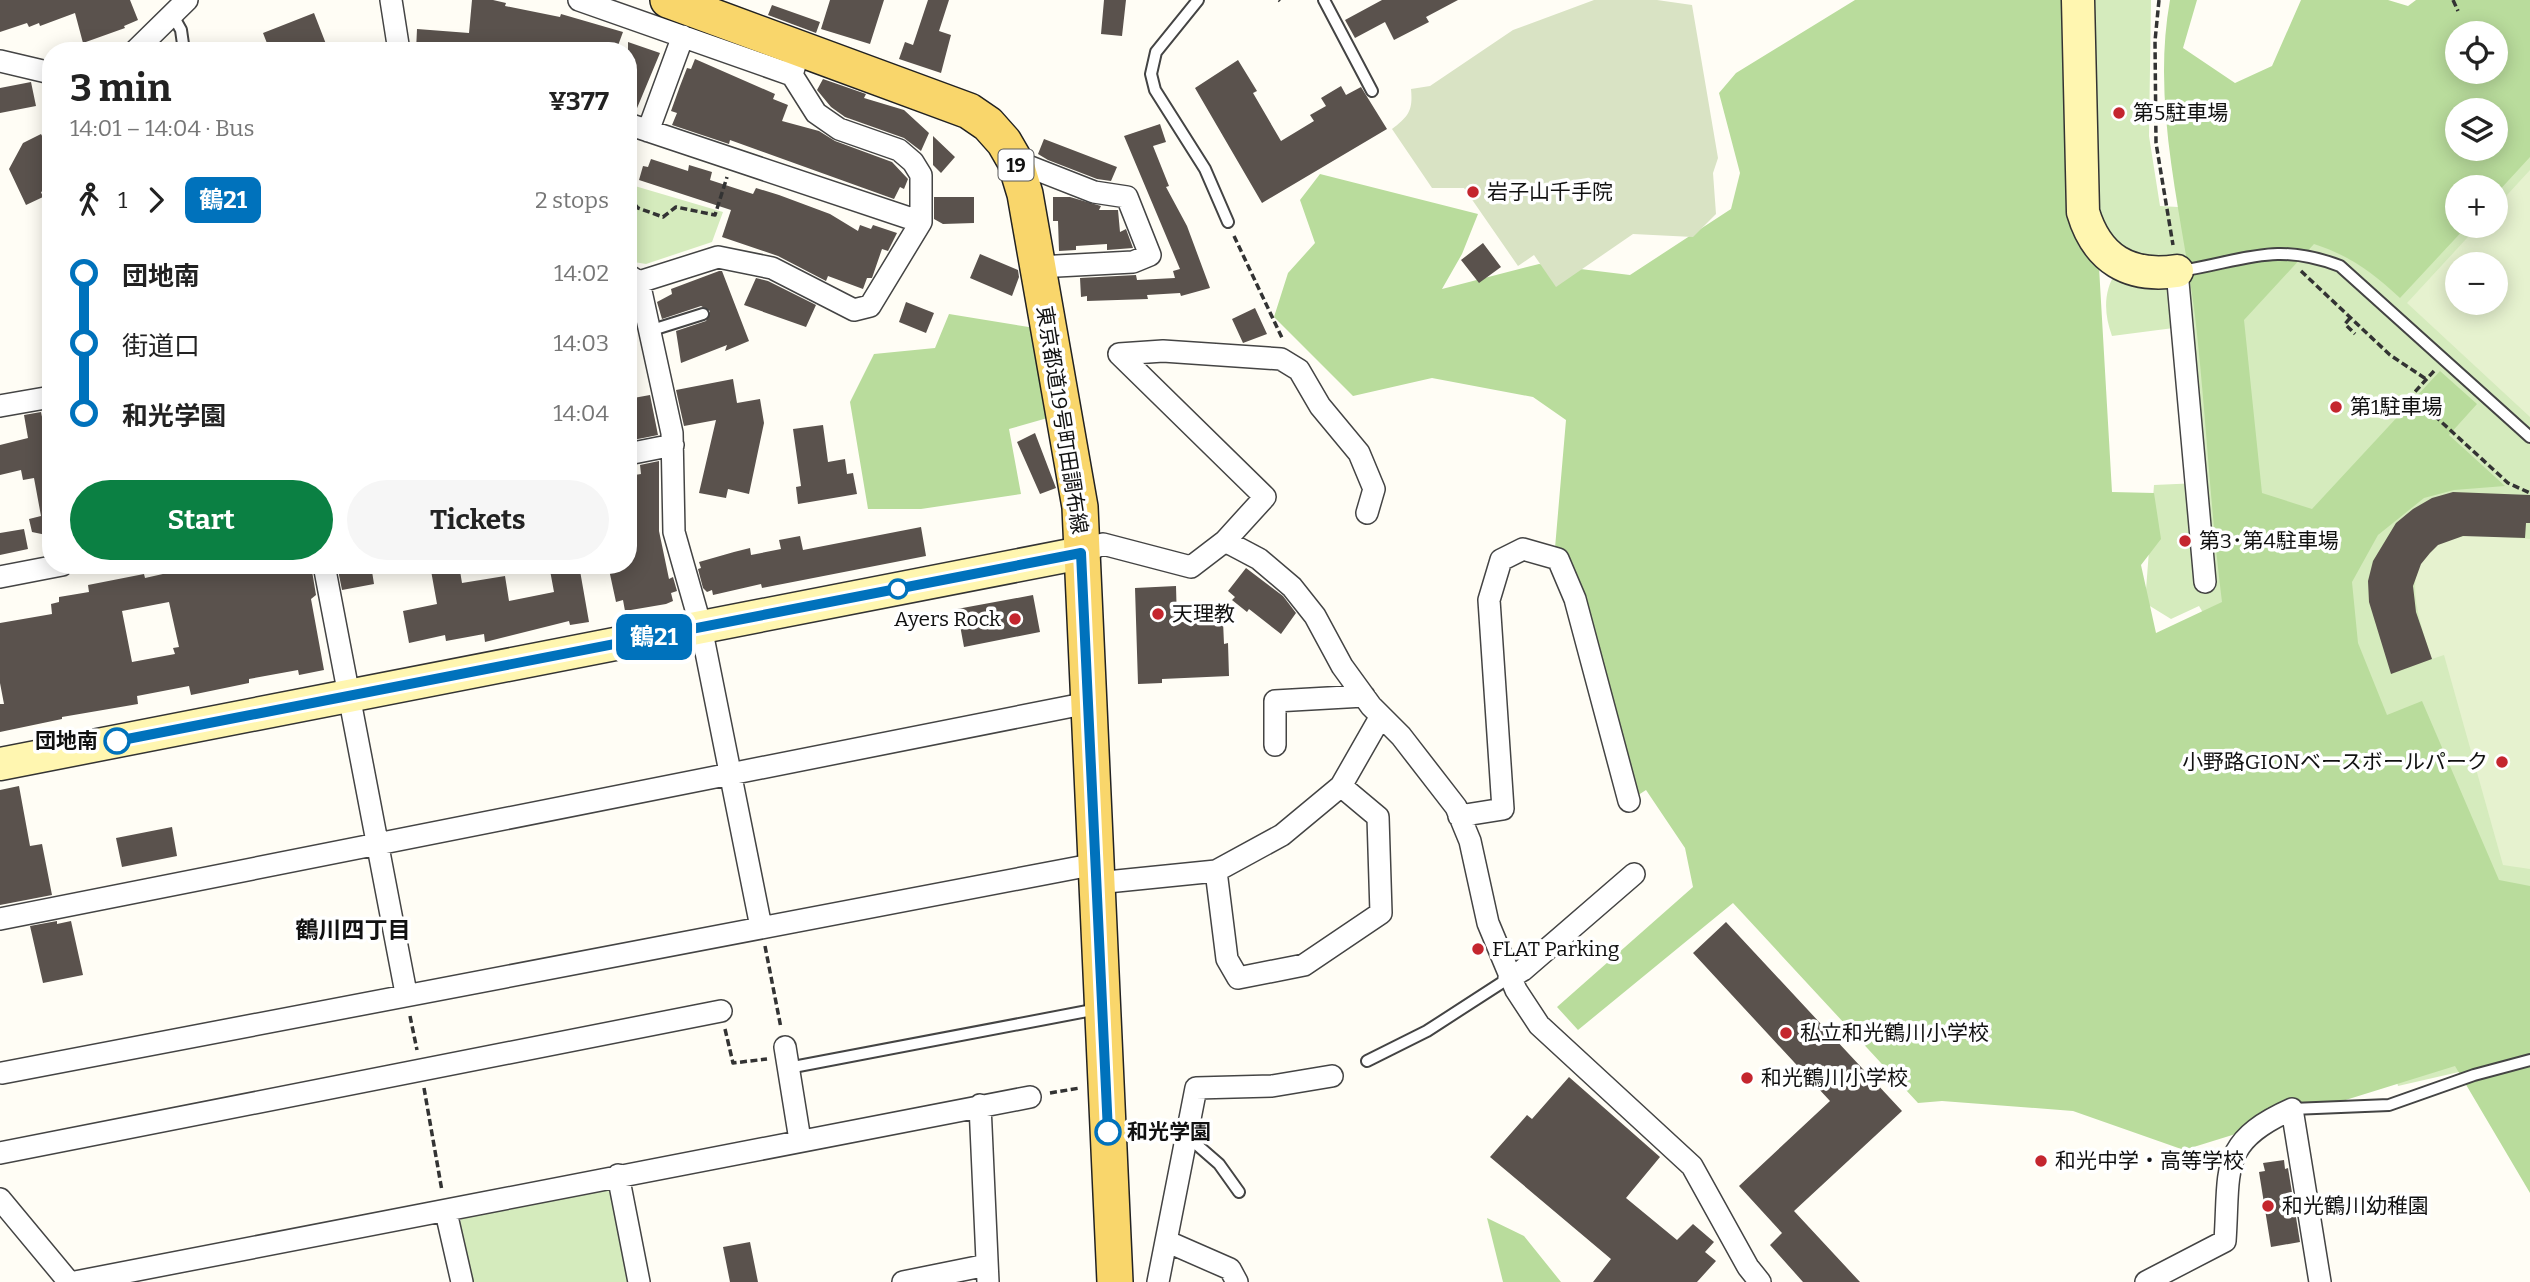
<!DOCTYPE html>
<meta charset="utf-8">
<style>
:root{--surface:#fff;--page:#f6f6f6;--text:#222;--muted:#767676;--accent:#0b8043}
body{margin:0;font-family:Bitter,"Noto Sans JP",serif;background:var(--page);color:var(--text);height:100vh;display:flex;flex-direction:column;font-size:26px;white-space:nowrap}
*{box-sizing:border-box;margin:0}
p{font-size:23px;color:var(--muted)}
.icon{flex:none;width:38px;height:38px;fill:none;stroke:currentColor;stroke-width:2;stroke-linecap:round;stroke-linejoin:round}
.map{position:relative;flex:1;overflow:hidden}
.details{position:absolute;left:42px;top:42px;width:595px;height:532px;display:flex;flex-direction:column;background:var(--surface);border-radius:28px;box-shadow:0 4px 18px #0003}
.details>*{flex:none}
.badge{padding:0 14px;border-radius:10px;font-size:24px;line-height:46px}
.controls{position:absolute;left:2445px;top:21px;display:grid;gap:14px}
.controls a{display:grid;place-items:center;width:63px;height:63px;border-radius:50%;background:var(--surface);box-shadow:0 4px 18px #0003;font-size:35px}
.map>.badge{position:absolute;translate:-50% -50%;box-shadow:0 0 0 4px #fff}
.legs{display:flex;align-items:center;gap:10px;height:77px;padding:0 28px;font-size:23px}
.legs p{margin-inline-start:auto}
.headline{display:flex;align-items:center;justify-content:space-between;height:119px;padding:0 28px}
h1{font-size:38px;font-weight:700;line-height:52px}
.button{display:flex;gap:14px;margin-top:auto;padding:14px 28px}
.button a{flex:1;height:80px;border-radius:42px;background:var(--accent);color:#fff;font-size:28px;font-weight:700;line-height:80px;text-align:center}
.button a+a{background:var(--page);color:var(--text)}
ul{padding:0 28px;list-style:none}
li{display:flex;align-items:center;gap:24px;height:70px;font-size:26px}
li i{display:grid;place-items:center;width:10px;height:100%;margin:0 9px;background:currentColor}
li i::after{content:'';width:18px;height:18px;margin:-9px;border:5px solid;border-radius:50%;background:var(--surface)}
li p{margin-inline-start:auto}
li:first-child i{background:linear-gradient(#0000 50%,currentColor 0)}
li:last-child i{background:linear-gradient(currentColor 50%,#0000 0)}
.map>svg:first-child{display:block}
.green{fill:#d5ebbd;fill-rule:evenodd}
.forest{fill:#b9dc9c;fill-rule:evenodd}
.cemetery{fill:#d9e3c4}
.pitch{fill:#e6f2cf;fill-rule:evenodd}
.building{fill:#5a524d;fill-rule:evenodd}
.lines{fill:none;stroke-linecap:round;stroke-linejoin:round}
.lane-casing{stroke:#444;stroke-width:14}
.street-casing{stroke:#444;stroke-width:24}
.secondary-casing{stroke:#333;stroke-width:35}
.primary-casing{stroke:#222;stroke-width:38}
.path{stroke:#333;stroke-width:3.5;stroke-dasharray:7 3.5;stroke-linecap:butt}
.lane{stroke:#fff;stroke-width:10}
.street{stroke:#fff;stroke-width:21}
.secondary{stroke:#fff6b0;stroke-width:32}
.primary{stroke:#f9d66b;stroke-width:35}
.line-1-casing{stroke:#fff;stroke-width:16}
.line-1{stroke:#0072bc;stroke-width:10}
.poi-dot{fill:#c4262e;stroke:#fff;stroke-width:2.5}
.stop-1-dot{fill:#fff;stroke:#0072bc;stroke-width:3.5}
.labels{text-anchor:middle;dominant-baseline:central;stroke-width:7;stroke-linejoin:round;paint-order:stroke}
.shield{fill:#fff;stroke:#585858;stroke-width:2}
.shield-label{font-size:19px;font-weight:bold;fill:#111}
.poi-label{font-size:21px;fill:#111;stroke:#fff;text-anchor:start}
.street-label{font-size:21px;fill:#111;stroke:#fff}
.stop-label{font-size:21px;font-weight:bold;fill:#111;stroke:#fff;text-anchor:end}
.neighbourhood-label{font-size:23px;font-weight:bold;fill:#111;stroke:#fff}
</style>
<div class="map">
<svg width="2530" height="1282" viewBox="0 0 2530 1282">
<rect width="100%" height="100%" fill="#fffdf5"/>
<path class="green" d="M2069,0h82l-2,136 11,70 71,4 209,-137 90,30v944l-58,22 -74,17 -13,-49 -146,-363 -40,-68 -28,13 -26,-16 9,-118 45,-2 -10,-157 -77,10c-8,-22 -9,-44 4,-64l-12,-9zM2457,110h39v39h-39zM2457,187h39v39h-39zM2457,264h39v39h-39z
M628,184l95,28 -11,30 -66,22 -18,-3z
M608,1188l9,5 17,89h-163l-11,-60 4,-10z"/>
<path class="forest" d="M1855,0h209l6,211 9,36 20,20 13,225 42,1 7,46 -20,26 15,68 66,-31c-12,-95 -16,-191 -27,-286 -13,-105 -44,-210 -25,-316h27l-14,48 52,35 37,-17 29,-66h87l20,6 8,-6h114v157l-34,37v-7h-39v39h10l-67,72c-27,-25 -51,-43 -86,-54l-70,76 18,173 50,16 128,-138 37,33 -28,31 56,51 -51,4 -30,8 -46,37 -26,47 6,61 29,72 35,-14 77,179 31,6v307l-75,-127 -271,84 -111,-39 -131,-10 -24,2 -185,-200 -155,127 -21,-23 136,-120 -8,-39 -39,-58 -17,11 -74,-253 11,-128 -33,-23 -101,-19 -79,18 -79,-79 14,-44 27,-30 -15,-43 20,-26 158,40 -16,40 -20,35 97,-25 91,11 101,-66 9,-36 -21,-80 17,-20zM2457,33h39v39h-39zM2457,110h39v39h-39z
M949,314l86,14 16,89 -42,12 12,65 -100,15h-53l-18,-107 24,-48 61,-6z
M1487,1218l37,18 37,46h-58z"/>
<path class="cemetery" d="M1594,0h63l35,5 26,153 -5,15 3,41 -23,23 -60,-3 -77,53 -22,-32 -16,11 -54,-78h-32l-40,-59c17,-13 21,-19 19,-40l19,-3 83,-56z"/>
<path class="pitch" d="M2530,170v247l-123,-114 71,-77h18v-19zM2457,264h39v39h-39z
M2474,535l56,4v330l-27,-4 -59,-210 -12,4c-18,-53 -40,-117 42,-124z"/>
<path class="building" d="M0,0h130l8,20 -14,6 1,2 -42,15 -8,-30 -35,13 -1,-3 -10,4 -2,-4 -27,9z
M472,0h21l13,3 -1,3 55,11 1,-3 62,18 -7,19h-200l1,-22 52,4z
M830,0h54l-14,44 -49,-15z
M928,0h21l-10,31 12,4 -10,38 -42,-14 6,-17 8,3z
M1104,0h22l-4,36 -21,-2z
M1382,0h76l-32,17 3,5 -35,18 -9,-18 -30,16 -10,-18z
M772,5l48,17 -4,11 -48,-18z
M314,13l12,31 -18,7h-38l-7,-18z
M628,42l32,11 -25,60 -7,-2z
M695,59l80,35 -2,5 15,6 -6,16 37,10 16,10 57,21 16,17 -4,10 -4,-2 -6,12 -164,-59 -1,4 -57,-19 5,-12 -6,-2 9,-25 7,-18 4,1z
M1238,60l19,31 -4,2 28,48 33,-20 -4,-6 16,-9 -5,-8 20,-12 5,9 15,-8 26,42 -125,74 -67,-115z
M823,79l43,15 -2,4 40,12 25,23 -8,18 -17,-13 -59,-21 -14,-10 -14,-17z
M31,82l5,24 -36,7v-25z
M1160,124l6,18 -13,4 16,40 -3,1 21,39 23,62 -29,8 -1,-3 -33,2 1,4 -61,2v-5l-6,1 -1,-19 56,-3 1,5 38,-2 -2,-7 7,-2 -56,-133z
M41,134l10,18v35l-10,5 2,5 -17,8 -17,-36 14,-26z
M933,136l22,21 -14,16 -8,-8z
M1044,139l73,28 -6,14 -14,-2 -49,-19 -10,-6z
M651,159l37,12 1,-6 23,7 -2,8 43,14 3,-6 23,7 51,19 28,17 2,-6 11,4 2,-4 24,8 -9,18 -6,-2 -10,29h-5l-4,11 -35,-13 -2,5 -48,-25 -56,-19 9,-27 -92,-30 4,-14 5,1z
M934,197h40v26l-31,1 -9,-5z
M1053,197h17l31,9 -2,4h19l2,22 6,-3 7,19 -26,2v-6l-31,2v4l-17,1 -1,-30h-5z
M1483,243l18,24 -22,16 -18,-23z
M980,254l38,16 1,7 -7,19 -42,-18z
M719,271h3l27,70 -24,10 2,-6 -46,18 -5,-32 30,-10 4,-10 -9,-5 -39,13 -5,-17 15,-8 -1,-5z
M756,278l12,3 48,24 -10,22 -62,-22z
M906,302l28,11 -8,20 -27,-11z
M1255,308l12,26 -24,9 -11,-24z
M733,379l4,24 23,-4 4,24 -15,71 -21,-5 -2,9 -27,-5 17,-73 -32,6 -8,-36z
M650,395l8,40 -30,6v-42z
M41,412l10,49v75l-19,-4 -3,-13 12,-3 -7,-38 -11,2 -2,-10 -21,5v-30l28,-7 -4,-23z
M823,425l5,37 17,-3 2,15 6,-1 4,21 -59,10 -2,-17 5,-1 -8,-57z
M1035,433l21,55 -16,6 -23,-52z
M659,461v70l10,48 4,-2 4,14 -6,2 2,8 -7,3 -41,7 -2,-11 -7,2 -8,-37h20v-89l13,-2 -1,-9z
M2453,492l77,3v28h-4l-1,15 -62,-2 -25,9 -8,8 -9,11 -8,22 3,26 16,47 -41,15 -22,-72 -1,-21 5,-20 23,-38 17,-14 19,-11z
M921,527l5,29 -164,32 -1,-4 -48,11 -1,-5 -5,2 -4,-4 -5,-19 3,-1 -2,-6 35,-10 16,-4 1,7 30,-6 -2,-9 21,-4 3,14z
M24,529l4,20 -28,6v-22z
M203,565h108l5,30 -5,4 13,71 -25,5 -1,-5 -49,9v4l-58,12 -2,-9 -52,10 1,8 -76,13v2l-62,13v-28h4l-4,-21v-60l52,-9 -1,-10 8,-2v-5l30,-5 -1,-7 56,-11 1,4zM169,602l10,45 -6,1 2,6 -43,8 -10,-51z
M337,565h34l3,19 -32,6z
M430,565h29l3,18 43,-7 4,25 45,-9 -5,-27h30l10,57 -19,3 -1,-4 -84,21 -1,-8 -38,7 -1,-6 -36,8 -6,-32 34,-7z
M1246,568l37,28 13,17 -15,21 -32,-25 -2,3 -15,-12 3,-3 -7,-6z
M1176,586l1,36 46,-1 1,23 4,-1 1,33 -67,3v4l-24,1 -3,-96z
M1033,595l7,37 -76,15 -7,-38z
M19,786l11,60 12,-2 10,51 -52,10v-115z
M172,827l5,29 -55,11 -6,-29z
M57,921v3l14,-3 12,54 -40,8 -13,-57z
M1726,922l176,189 -108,100 66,71h-57l-33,-37 12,-12 -43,-47 91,-85 -137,-148z
M1569,1077l91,80 -34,41 51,42 16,-16 21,18 -9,10 11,9 -19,21h-104l18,-23 -121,-102 37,-42 5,4z
M2284,1160l1,9 3,-1 12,74 -29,5 -12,-75 6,-1 -2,-8z
M750,1242l8,40h-28l-7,-35z"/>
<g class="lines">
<g class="lane-casing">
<path id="lane" d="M1198,0l-42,52 -5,22 4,16 50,79 23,53
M1324,0l48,91
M172,14l9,16 3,21
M2180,271c64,-10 95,-30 160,-5l190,171
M649,331l54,-17
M1367,1061l60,-30 82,-53
M788,1068l310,-59
M2292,1109l97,-4 85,-30 56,-15
M1188,1137l31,27 20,28"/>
</g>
<g class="street-casing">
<path id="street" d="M391,0l8,51
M579,0l213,75
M135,51l52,-51
M0,61l51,12
M628,124l293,98
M648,131l35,-95
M1015,161l79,31 33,5 23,58 -17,7 -95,5
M2177,271l28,311
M628,275l11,7 33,151 2,99 27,95 60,300
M639,282l79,-25 54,11 82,42 16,-4 51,-84v-47l-8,-13 -14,-12 -60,-21 -23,-16 -24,-38 8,-28
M0,406l51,-9
M628,454l45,-9
M1225,541l40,-44 -146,-143 44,-3 118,8 18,11 21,36 39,47 15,36 -7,24
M1081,553l22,-9 88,23 34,-26 34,18 33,28 23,29 27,50 29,40 30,30 55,71 14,34 18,82 28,67 23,35 153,141 56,101 12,15
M324,565l82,428
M0,577l62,-12
M1275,745v-44l89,-5
M1459,816l44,-7 -14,-209 12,-40 22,-11 35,10 17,40 54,202
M1216,871l11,88 11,19 66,-13 77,-52 -3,-96 -37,-31
M1097,883l119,-12 66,-36 59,-49 40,-70
M0,919l1088,-216
M1509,978l14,-8 111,-96
M785,1047l15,93
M2,1073l1094,-209
M980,1105l8,177
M0,1153l721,-142
M618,1175l21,107
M0,1199l69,83
M446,1212l16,70
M1166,1241l64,28 7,13
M75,1282l955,-185
M903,1282l84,-17
M1158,1282l38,-194 76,-2 60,-10
M2146,1282l79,-41c5,-72 -7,-99 67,-132l28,173"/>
</g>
<g class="secondary-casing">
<path id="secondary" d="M2078,0l5,212c14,47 46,66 94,59
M0,764l1081,-211"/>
</g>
<g class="primary-casing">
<path id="primary" d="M668,0l301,111 19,13 16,18 11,19 10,33 55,313 35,775"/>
</g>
<path class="path" d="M1279,0l1,1
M2159,0l-4,41 1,102 17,102
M2453,0l5,11
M628,196l10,12 25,9 13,-10 39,8 12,-38
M1234,236l49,104
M2301,271l89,84 36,24
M2350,318l-5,6 10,10
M2434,371l-22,24 96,88 22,10
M765,946l16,82
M410,1016l7,34
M725,1029l8,34 34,-4
M424,1088l18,103
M1050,1093l30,-5"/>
<use href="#lane" class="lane"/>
<use href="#street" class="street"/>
<use href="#secondary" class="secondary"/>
<use href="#primary" class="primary"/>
</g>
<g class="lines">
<g class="line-1-casing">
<path id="line-1" d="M117,741l964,-188 27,579"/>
</g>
<use href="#line-1" class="line-1"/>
</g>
<g class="poi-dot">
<circle cx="2119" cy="113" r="7"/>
<circle cx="1473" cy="192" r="7"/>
<circle cx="2336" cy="407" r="7"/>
<circle cx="2185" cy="541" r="7"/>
<circle cx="1158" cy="614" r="7"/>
<circle cx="1015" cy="619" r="7"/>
<circle cx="2502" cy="762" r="7"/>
<circle cx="1478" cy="949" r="7"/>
<circle cx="1786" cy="1033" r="7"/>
<circle cx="1747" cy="1078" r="7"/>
<circle cx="2041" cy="1161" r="7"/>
<circle cx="2268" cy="1206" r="7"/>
</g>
<g class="stop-1-dot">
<circle cx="898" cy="589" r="9"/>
<circle cx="117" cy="741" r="12"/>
<circle cx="1108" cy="1132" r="12"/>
</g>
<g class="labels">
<rect class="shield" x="998.5" y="149.5" width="35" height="31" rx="5"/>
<g class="shield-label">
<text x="1016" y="165">19</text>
</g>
<g class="poi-label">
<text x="2133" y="113">第5駐車場</text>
<text x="1487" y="192">岩子山千手院</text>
<text x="2350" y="407">第1駐車場</text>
<text x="2199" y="541">第3･第4駐車場</text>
<text x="1172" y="614">天理教</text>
<text x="1001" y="619" text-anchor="end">Ayers Rock</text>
<text x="2488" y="762" text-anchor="end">小野路GIONベースボールパーク</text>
<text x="1492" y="949">FLAT Parking</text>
<text x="1800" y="1033">私立和光鶴川小学校</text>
<text x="1761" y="1078">和光鶴川小学校</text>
<text x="2055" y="1161">和光中学・高等学校</text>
<text x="2282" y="1206">和光鶴川幼稚園</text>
</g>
<g class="street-label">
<text transform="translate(1062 420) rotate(81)">東京都道19号町田調布線</text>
</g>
<g class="stop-label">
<text x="98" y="741">団地南</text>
<text x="1127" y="1132" text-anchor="start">和光学園</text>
</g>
<g class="neighbourhood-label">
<text x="353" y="930">鶴川四丁目</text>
</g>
</g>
</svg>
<div class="controls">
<a><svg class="icon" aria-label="locate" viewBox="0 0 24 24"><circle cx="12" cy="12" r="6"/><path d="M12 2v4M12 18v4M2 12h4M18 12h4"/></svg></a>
<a><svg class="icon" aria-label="layers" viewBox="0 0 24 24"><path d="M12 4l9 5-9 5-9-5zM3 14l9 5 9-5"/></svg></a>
<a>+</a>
<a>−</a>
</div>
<b class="badge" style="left:654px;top:637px;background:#0072bc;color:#fff">鶴21</b>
<section class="details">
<div class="headline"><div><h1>3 min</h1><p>14:01 – 14:04 · Bus</p></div><b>¥377</b></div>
<div class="legs"><svg class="icon" aria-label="walk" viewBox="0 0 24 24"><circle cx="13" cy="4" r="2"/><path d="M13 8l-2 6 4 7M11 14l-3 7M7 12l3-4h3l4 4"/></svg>1<svg class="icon" aria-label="forward" viewBox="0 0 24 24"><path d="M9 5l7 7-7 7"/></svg><b class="badge" style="background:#0072bc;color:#fff">鶴21</b><p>2 stops</p></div>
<ul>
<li><i style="color:#0072bc"></i><b>団地南</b><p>14:02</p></li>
<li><i style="color:#0072bc"></i><span>街道口</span><p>14:03</p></li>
<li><i style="color:#0072bc"></i><b>和光学園</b><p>14:04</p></li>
</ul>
<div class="button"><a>Start</a><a>Tickets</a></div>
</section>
</div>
